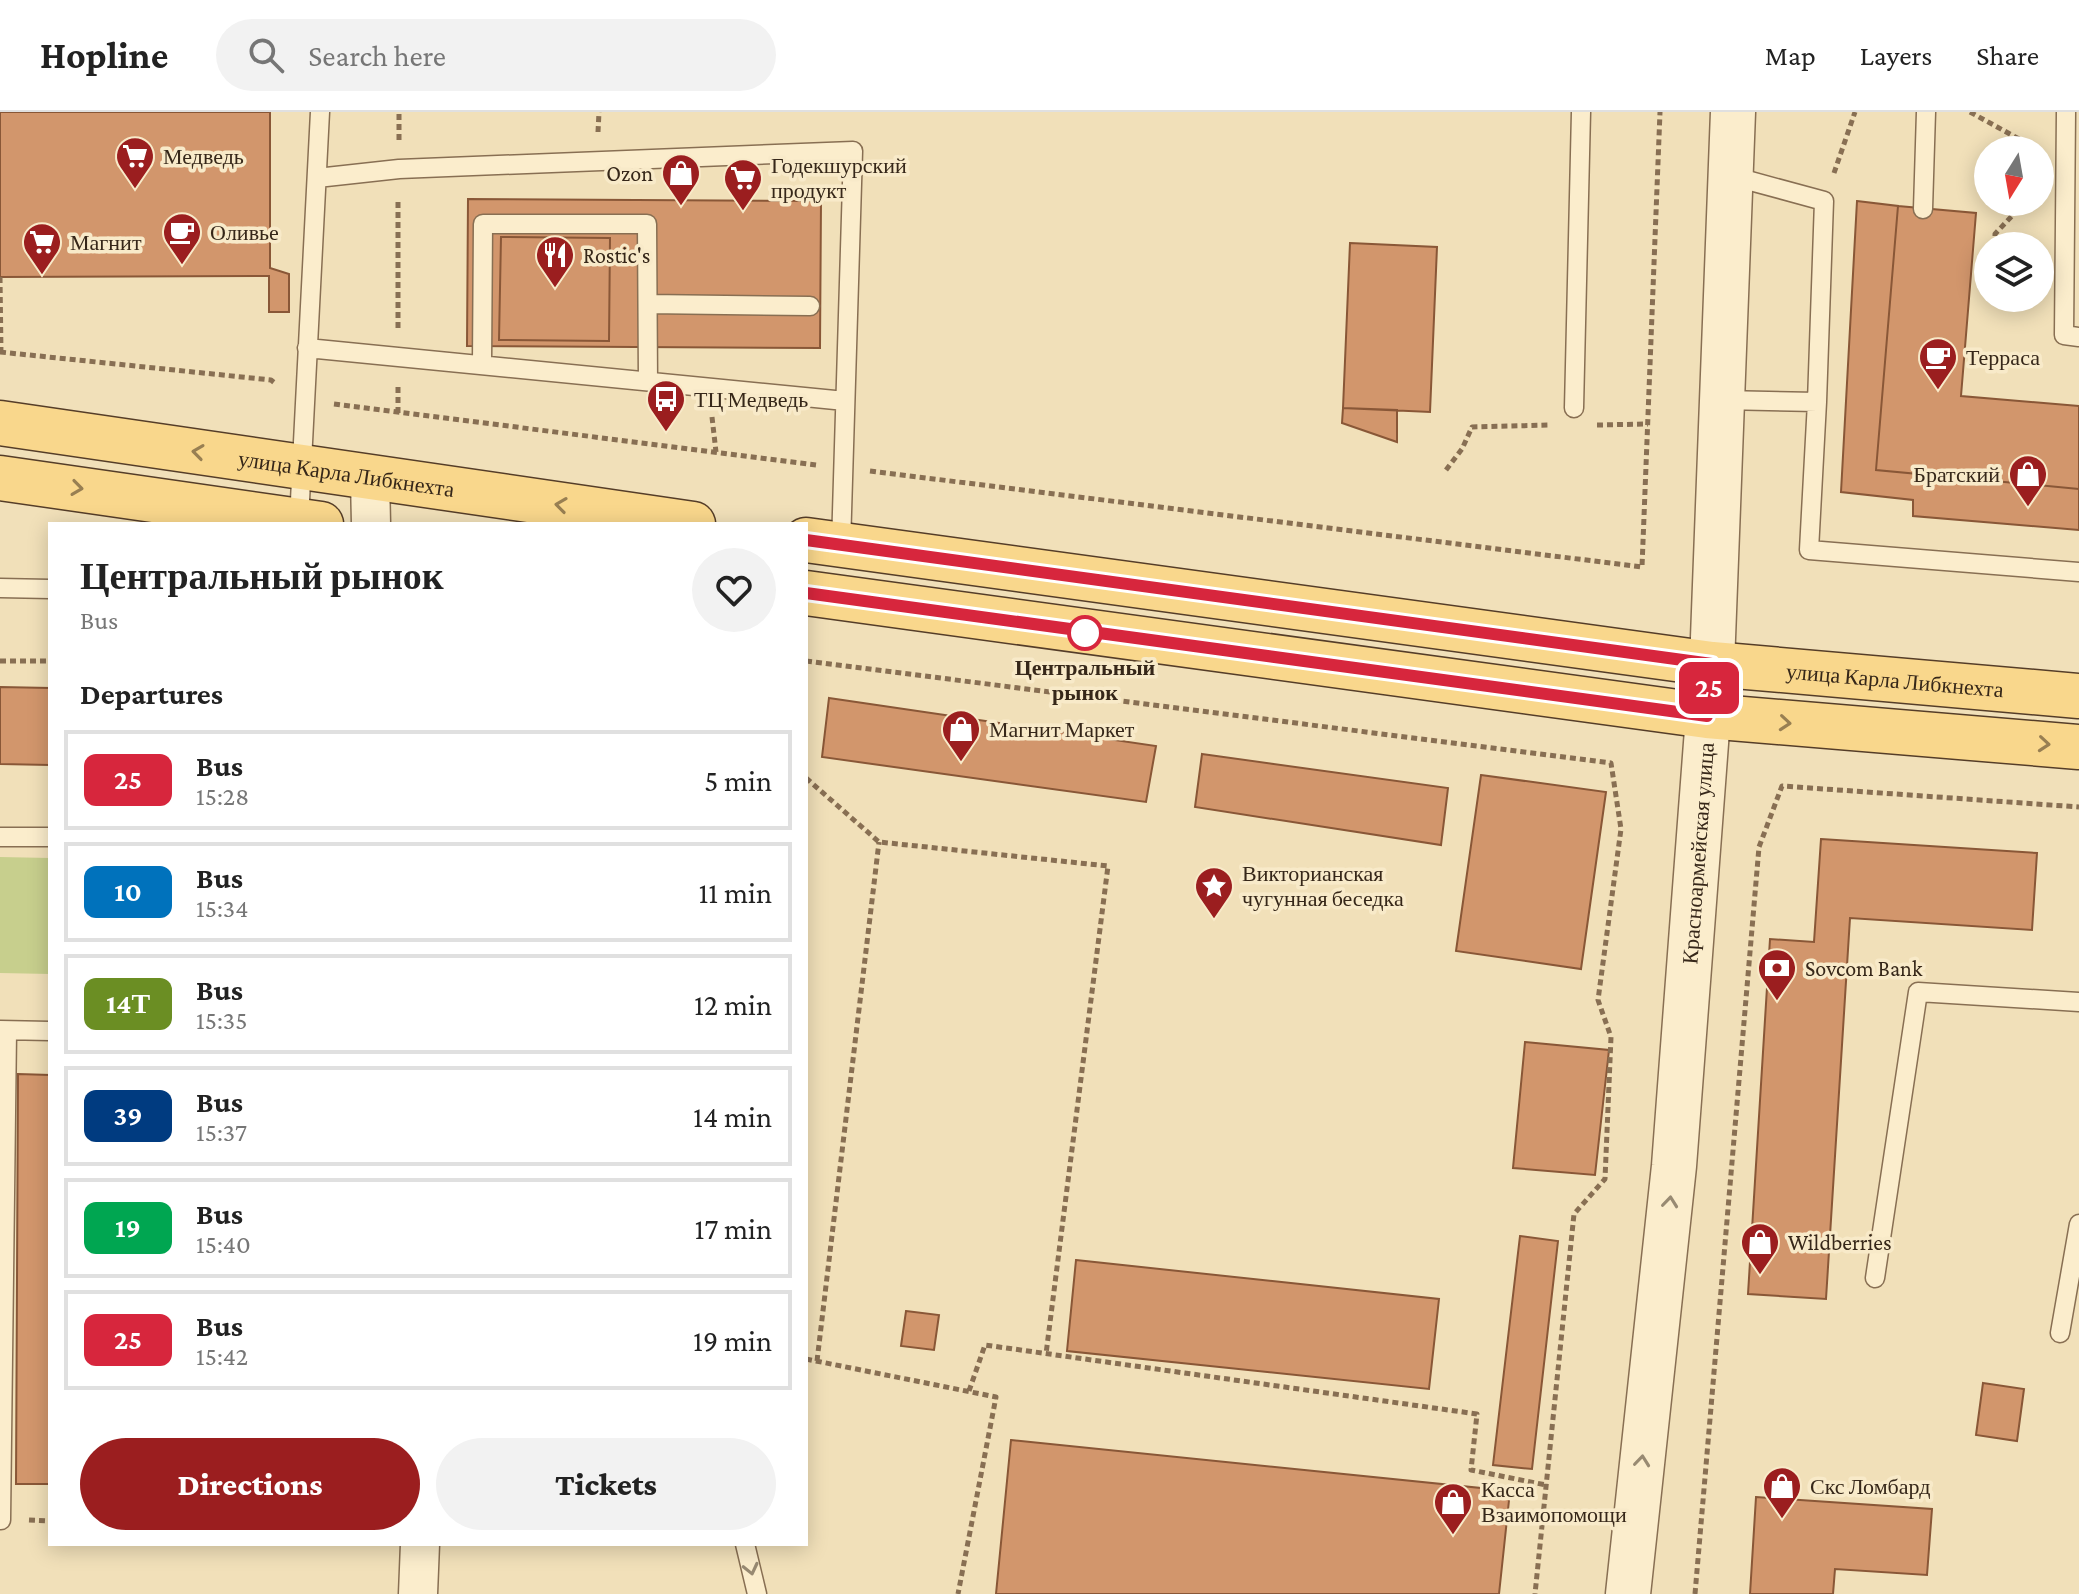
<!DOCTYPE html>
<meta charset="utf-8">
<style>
:root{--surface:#fff;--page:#f2f2f2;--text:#222;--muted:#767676;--line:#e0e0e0;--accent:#9b1e1f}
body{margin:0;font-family:"Crimson Pro",serif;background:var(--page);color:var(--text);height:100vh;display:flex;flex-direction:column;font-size:30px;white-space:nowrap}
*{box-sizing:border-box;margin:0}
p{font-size:26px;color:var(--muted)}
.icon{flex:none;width:44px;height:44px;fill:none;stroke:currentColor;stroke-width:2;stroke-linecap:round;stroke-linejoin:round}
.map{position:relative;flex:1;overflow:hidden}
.details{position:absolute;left:48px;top:410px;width:760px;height:1024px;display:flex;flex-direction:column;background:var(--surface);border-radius:0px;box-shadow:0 4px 20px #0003}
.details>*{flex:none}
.badge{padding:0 16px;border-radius:12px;font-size:28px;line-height:52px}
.needle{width:52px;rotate:191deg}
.tools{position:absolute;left:1974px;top:24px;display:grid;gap:16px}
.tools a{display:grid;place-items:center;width:80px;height:80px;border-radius:50%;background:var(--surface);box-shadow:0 4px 20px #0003;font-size:40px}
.map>.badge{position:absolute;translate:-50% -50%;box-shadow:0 0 0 4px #fff}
h2{padding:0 32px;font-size:30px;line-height:72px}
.round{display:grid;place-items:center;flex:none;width:84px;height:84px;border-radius:42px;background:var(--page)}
.head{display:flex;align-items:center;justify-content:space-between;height:136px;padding:0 32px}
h1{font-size:38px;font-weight:800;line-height:60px}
.button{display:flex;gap:16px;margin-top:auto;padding:16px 32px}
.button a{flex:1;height:92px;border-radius:48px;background:var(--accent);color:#fff;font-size:32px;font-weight:800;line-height:92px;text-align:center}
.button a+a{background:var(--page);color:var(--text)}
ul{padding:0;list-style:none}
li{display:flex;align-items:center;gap:24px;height:100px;margin:0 16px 12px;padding:0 16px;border:4px solid var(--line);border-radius:0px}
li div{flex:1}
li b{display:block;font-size:30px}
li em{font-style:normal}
li .badge{min-width:88px;font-weight:700;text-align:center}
header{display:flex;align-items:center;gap:48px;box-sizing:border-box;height:112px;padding:0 40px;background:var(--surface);border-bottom:2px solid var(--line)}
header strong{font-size:38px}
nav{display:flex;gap:44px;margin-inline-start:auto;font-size:28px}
.search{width:560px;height:72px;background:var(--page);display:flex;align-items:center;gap:20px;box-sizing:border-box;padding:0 28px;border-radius:44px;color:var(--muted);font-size:30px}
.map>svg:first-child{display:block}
.green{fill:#c7cf8d}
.building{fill:#d2966c;stroke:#895737;stroke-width:2}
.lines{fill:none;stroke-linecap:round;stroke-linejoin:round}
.service-casing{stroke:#886f53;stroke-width:21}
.minor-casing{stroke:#886f53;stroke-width:41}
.tertiary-casing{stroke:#886f53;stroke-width:47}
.primary-casing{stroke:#553d28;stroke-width:47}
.path{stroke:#886f53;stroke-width:5;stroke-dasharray:6 4;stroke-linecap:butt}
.service{stroke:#fbedcc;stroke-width:18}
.minor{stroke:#fbedcc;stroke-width:38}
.tertiary{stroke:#fbedcc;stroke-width:44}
.primary{stroke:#f9d78c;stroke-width:44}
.oneway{stroke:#987f52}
.oneway2{stroke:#988a72}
.line-casing{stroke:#fff;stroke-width:18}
.line{stroke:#d7263d;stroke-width:12}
.stop-dot{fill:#fff;stroke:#d7263d;stroke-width:4}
.labels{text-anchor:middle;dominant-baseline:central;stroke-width:7;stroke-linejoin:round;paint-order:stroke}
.poi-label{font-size:22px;fill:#362719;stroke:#f8eac9;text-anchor:start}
.street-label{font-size:22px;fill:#362719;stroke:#f8eac9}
.stop-label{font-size:22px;font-weight:bold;fill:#362719;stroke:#f8eac9}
</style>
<header>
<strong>Hopline</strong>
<div class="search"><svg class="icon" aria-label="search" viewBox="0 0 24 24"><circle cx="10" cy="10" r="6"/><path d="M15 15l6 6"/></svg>Search here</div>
<nav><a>Map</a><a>Layers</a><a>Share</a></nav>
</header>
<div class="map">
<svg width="2079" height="1482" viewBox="0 0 2079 1482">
<rect width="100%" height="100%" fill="#f1e0b9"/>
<path class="green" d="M0,745l50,1v116l-50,-1z"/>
<path class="building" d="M0,0h270v156l19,6v38h-20v-36l-269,1z
M468,87l353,2 -1,147 -353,-2z
M1857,89l41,5 -22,264 203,19v41l-166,-14v-16l-72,-8z
M1898,94l78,7 -15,183 118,10v83l-203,-19z
M501,125l109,1 -1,103 -110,-1z
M1350,131l87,4 -7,165 -87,-4z
M1343,296l54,2v32l-55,-19z
M0,575l50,1v77l-50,-1z
M829,586l327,48 -10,56 -324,-45z
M1202,642l246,34 -7,57 -246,-38z
M1481,663l125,17 -25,177 -125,-18z
M1821,727l216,14 -5,77 -182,-12 -24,381 -78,-5 22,-355 44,3z
M1525,930l84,8 -14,125 -82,-7z
M18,962l32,1v409h-34z
M1520,1124l38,5 -26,228 -39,-4z
M1076,1148l363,39 -10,90 -362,-38z
M906,1199l33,4 -5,35 -33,-4z
M1983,1271l41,6 -7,52 -41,-6z
M1011,1328l499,51 -11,103h-503z
M1756,1385l176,12 -5,66 -92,-6 -2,25h-83z"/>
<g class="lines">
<g class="service-casing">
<path id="service" d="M2066,0l-2,223 15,2
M1732,64l92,25 -7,201
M317,66l82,-9 454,-18 -12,394
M1923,97l3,-97
M648,192l162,2
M307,236l538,53
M482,252l1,-140h164l1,157
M1722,288l95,2 -8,148 270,22
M1574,296l7,-296
M299,408l21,-408
M0,476l50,1
M0,725h50
M0,918l50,1
M1875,1166l43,-286 161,10
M2060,1221l19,-109
M1,1408l6,-489
M745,1432l12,50"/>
</g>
<g class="minor-casing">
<path id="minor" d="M370,366l1,46
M418,1482l2,-50"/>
</g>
<g class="tertiary-casing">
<g id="tertiary">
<path id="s1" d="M1628,1482l46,-428 38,-502 21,-552"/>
</g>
</g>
<g class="primary-casing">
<g id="primary">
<path id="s2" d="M0,311l693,101"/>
<path d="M0,366l321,46"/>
<path id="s3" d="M806,428l906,124 367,32"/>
<path d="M806,481l901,123 372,31"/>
</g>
</g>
<path class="path" d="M1970,0l69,38
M598,20l1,-20
M399,28v-28
M1834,61l21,-61
M1995,134v-12l30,-32
M0,165l1,76
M398,216v-130
M0,240l271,28 5,4
M334,292l482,61
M398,301v-27
M712,305l4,35
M1597,313l51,-1
M1446,358l16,-21 10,-22 79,-2
M870,359l772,96 18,-455
M0,549h50
M806,549l805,102 10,66 -23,171 13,37 -6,142 -31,35 -39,380
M806,666l73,64 229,24 -62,488
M806,1247l190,38 -38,197
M817,1249l62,-519
M969,1279l16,-46 492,69 -6,56 75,15
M29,1408l21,1
M1695,1482l64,-747 23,-61 297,21"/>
<use href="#service" class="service"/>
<use href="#minor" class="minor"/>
<use href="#tertiary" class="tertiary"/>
<use href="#primary" class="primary"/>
</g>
<defs><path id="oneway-chevron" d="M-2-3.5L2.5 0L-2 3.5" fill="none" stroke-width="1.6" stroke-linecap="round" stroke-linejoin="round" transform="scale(2)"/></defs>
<g class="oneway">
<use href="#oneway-chevron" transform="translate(198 340) rotate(-172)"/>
<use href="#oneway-chevron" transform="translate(77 376) rotate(8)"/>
<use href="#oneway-chevron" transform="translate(561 393) rotate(-172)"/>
<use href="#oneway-chevron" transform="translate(1785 611) rotate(5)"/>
<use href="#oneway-chevron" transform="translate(2044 632) rotate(5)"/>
</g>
<g class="oneway2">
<use href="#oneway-chevron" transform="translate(1670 1090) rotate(-84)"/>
<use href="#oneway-chevron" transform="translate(1642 1349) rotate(-84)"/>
<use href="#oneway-chevron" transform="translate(751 1457) rotate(77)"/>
</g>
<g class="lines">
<g class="line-casing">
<path id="line" d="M806,428l906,124 -5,52 -901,-123"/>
</g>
<use href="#line" class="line"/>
</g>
<defs>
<g id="supermarket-pin" transform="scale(2)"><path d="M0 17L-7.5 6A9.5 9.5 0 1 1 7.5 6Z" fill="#9b1e1f" stroke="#f8eac9"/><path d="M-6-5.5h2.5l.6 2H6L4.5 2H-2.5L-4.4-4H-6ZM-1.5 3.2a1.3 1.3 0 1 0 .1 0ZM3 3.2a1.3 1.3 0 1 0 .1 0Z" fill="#fff"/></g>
<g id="shop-pin" transform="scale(2)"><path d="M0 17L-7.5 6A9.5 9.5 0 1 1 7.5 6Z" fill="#9b1e1f" stroke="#f8eac9"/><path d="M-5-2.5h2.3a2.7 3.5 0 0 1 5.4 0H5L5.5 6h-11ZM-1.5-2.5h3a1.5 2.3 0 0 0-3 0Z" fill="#fff"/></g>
<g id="cafe-pin" transform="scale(2)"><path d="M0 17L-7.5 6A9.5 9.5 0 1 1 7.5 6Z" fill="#9b1e1f" stroke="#f8eac9"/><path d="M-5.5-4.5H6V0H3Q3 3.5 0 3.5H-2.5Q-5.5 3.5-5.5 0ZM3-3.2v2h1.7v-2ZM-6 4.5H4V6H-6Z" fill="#fff"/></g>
<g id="restaurant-pin" transform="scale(2)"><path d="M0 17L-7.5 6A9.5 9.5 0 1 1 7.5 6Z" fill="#9b1e1f" stroke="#f8eac9"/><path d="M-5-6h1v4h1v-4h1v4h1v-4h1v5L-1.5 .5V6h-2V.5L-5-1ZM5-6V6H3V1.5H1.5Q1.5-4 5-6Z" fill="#fff"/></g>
<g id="bus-pin" transform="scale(2)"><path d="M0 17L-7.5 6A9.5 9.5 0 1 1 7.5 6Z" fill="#9b1e1f" stroke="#f8eac9"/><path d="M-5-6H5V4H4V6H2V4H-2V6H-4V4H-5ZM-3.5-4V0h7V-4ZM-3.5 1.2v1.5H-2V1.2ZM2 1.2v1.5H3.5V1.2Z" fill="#fff"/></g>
<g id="sight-pin" transform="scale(2)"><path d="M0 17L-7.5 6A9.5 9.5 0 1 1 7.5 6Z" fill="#9b1e1f" stroke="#f8eac9"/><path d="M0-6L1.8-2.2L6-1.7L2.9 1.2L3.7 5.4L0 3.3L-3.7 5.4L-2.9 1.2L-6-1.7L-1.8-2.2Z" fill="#fff"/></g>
<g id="bank-pin" transform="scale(2)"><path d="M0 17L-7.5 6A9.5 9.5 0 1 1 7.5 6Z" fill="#9b1e1f" stroke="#f8eac9"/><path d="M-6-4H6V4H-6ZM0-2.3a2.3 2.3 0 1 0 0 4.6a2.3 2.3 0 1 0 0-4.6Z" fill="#fff"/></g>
</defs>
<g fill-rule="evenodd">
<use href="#supermarket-pin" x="135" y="44"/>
<use href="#shop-pin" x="681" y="61"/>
<use href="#supermarket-pin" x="743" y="66"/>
<use href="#cafe-pin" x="182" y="120"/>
<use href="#supermarket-pin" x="42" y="130"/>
<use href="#restaurant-pin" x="555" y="143"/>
<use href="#cafe-pin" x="1938" y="245"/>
<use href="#bus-pin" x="666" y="287"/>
<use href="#shop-pin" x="2028" y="362"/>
<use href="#shop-pin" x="961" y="617"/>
<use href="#sight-pin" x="1214" y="774"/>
<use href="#bank-pin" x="1777" y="856"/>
<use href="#shop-pin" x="1760" y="1130"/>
<use href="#shop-pin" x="1782" y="1374"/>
<use href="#shop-pin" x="1453" y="1390"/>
</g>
<circle class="stop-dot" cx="1085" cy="521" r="16"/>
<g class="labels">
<g class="poi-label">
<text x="163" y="44">Медведь</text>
<text x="771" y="53">Годекшурский<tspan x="771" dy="25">продукт</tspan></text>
<text x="653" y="61" text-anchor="end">Ozon</text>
<text x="210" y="120">Оливье</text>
<text x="70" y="130">Магнит</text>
<text x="583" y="143">Rostic's</text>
<text x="1966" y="245">Терраса</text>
<text x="694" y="287">ТЦ Медведь</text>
<text x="2000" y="362" text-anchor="end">Братский</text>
<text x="989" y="617">Магнит Маркет</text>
<text x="1242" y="761">Викторианская<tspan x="1242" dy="25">чугунная беседка</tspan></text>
<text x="1805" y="856">Sovcom Bank</text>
<text x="1788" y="1130">Wildberries</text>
<text x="1810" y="1374">Скс Ломбард</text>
<text x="1481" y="1377">Касса<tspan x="1481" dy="25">Взаимопомощи</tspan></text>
</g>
<g class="street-label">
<text stroke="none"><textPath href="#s2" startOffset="350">улица Карла Либкнехта</textPath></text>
<text stroke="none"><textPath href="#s3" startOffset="1098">улица Карла Либкнехта</textPath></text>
<text stroke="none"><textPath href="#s1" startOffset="744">Красноармейская улица</textPath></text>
</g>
<g class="stop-label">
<text x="1085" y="555">Центральный<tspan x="1085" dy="25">рынок</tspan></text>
</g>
</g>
</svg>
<div class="tools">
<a><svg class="needle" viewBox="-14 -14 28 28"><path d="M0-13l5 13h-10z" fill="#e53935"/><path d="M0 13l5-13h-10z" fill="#767676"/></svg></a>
<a><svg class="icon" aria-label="layers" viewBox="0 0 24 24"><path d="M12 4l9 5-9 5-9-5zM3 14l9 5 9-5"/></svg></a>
</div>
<b class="badge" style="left:1709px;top:576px;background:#d7263d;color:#fff">25</b>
<section class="details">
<div class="head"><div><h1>Центральный рынок</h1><p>Bus</p></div><a class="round"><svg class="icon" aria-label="heart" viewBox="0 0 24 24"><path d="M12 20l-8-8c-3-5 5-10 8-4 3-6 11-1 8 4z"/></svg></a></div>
<h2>Departures</h2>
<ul>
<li><span class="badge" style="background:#d7263d;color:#fff">25</span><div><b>Bus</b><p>15:28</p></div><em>5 min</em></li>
<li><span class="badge" style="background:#0072bc;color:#fff">10</span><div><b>Bus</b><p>15:34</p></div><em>11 min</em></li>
<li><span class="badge" style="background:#6b8e23;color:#fff">14Т</span><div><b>Bus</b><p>15:35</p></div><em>12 min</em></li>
<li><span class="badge" style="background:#003b80;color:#fff">39</span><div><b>Bus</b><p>15:37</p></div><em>14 min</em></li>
<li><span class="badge" style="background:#00a651;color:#fff">19</span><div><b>Bus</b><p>15:40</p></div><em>17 min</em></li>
<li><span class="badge" style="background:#d7263d;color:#fff">25</span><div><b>Bus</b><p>15:42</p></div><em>19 min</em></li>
</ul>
<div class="button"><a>Directions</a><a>Tickets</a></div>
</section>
</div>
